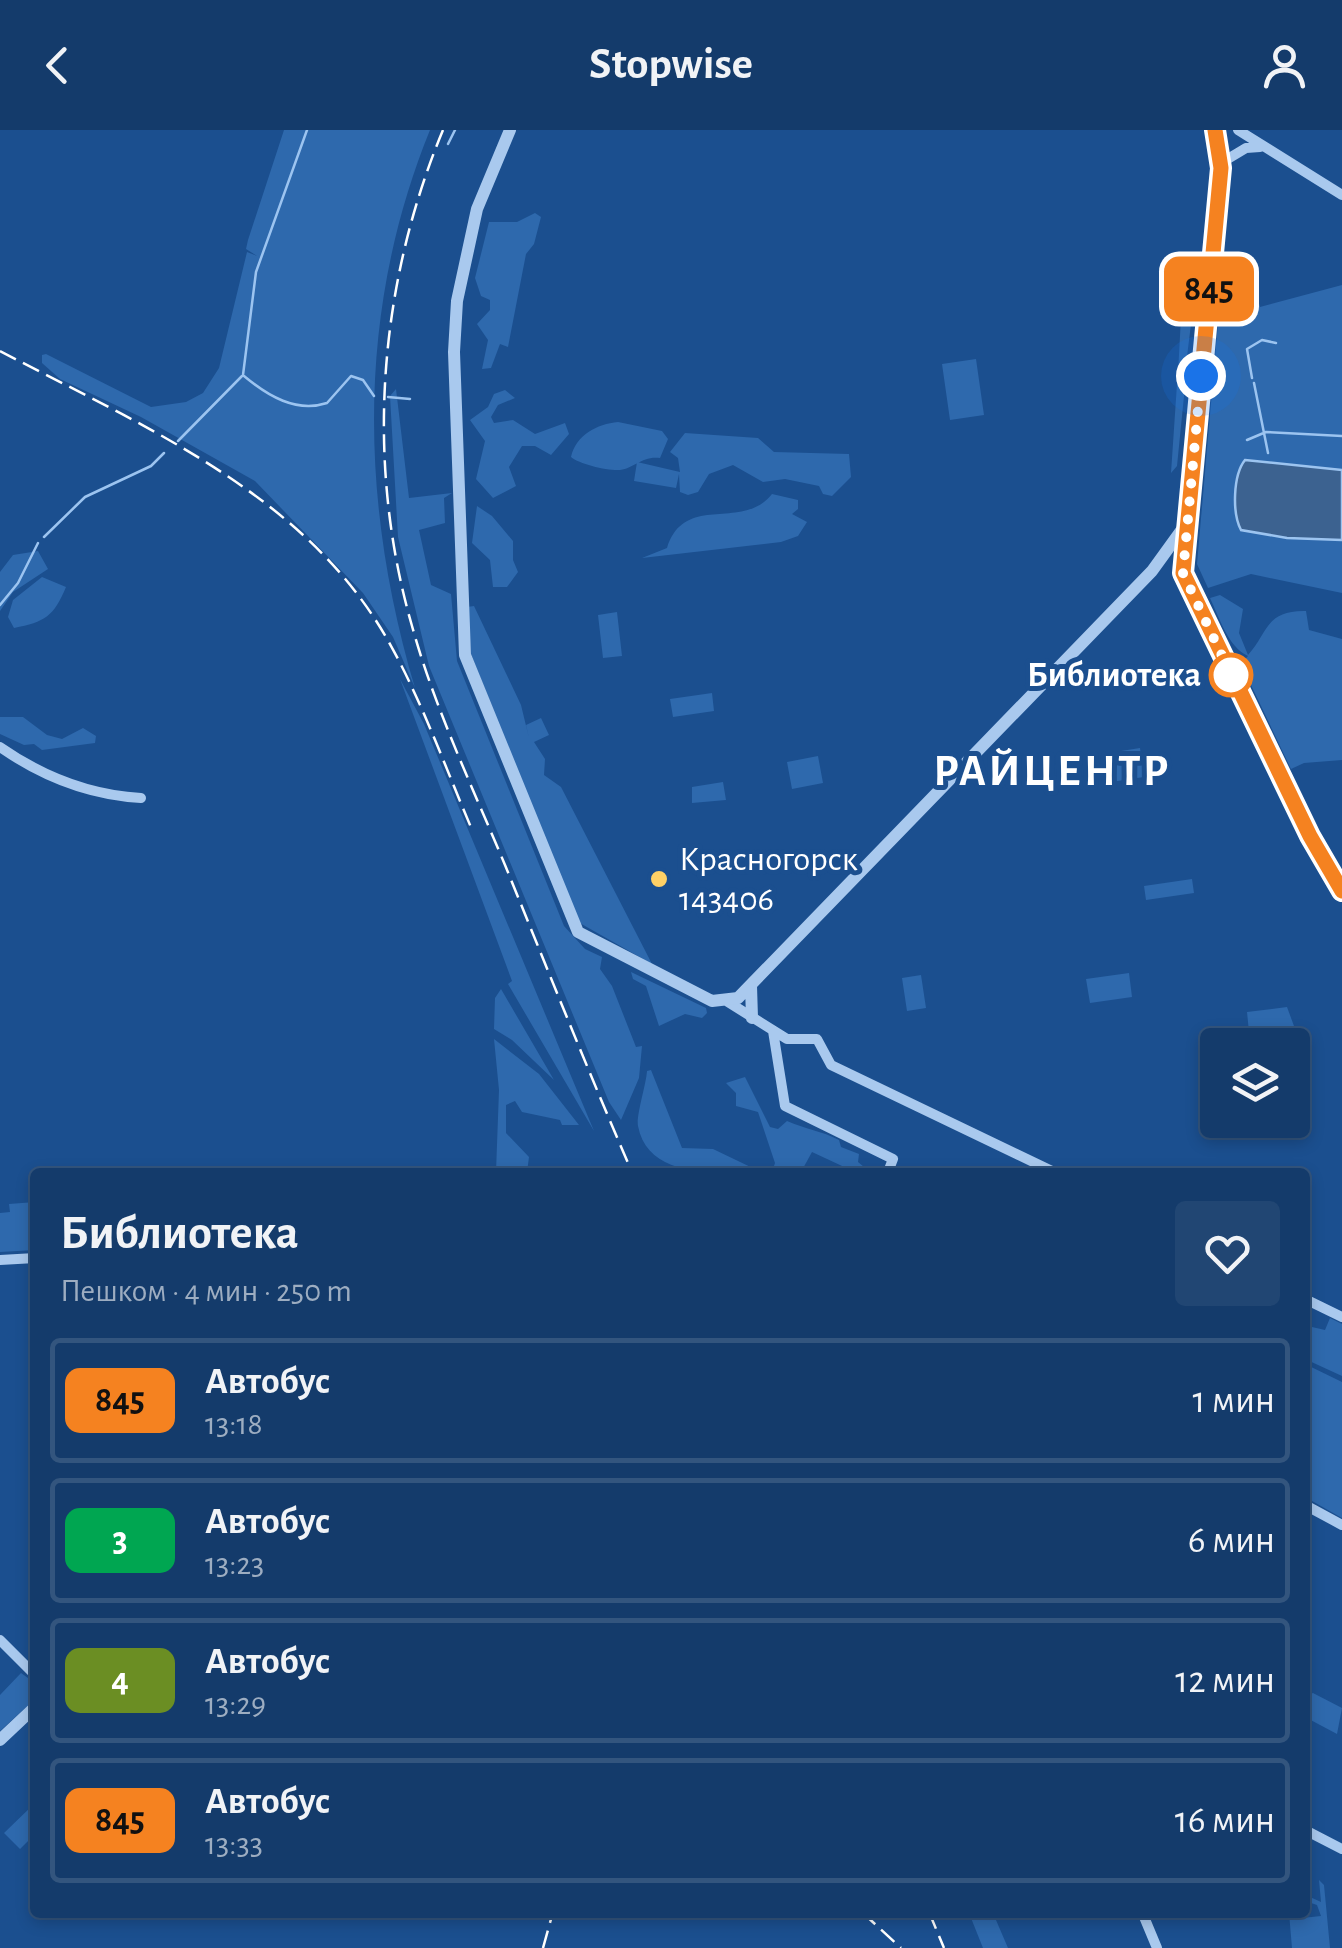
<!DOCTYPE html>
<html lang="ru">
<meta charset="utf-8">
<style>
:root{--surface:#143b6b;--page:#214673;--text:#f1f3f6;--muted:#9dadc1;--line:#33557e}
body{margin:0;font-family:"Alegreya Sans",sans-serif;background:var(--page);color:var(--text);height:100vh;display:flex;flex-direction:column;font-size:38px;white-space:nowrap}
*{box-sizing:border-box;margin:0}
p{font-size:32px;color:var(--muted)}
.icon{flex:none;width:55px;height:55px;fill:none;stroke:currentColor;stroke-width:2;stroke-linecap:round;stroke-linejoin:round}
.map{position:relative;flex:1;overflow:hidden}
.sheet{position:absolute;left:30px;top:1038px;width:1280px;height:750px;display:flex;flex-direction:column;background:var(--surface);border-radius:10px;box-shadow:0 5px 15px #0003,0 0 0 2px var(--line)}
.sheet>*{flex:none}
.badge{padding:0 20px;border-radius:15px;font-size:35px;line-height:65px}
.fabs{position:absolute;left:1200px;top:898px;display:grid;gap:20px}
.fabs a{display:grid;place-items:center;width:110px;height:110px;border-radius:10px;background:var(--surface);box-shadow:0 5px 15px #0003,0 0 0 2px var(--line);font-size:50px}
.you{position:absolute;width:50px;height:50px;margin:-25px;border:8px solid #fff;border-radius:50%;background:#1a73e8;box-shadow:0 0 0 15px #1a73e833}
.map>.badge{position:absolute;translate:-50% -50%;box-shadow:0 0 0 5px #fff}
.round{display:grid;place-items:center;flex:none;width:105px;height:105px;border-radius:10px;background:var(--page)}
.summary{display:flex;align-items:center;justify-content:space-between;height:170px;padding:0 30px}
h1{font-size:48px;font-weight:700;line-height:75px}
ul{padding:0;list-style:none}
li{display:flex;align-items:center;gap:30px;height:125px;margin:0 20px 15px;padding:0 10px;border:5px solid var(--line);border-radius:10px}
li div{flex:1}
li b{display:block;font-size:38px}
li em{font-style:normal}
li .badge{min-width:110px;font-weight:700;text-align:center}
header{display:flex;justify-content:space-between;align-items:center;height:130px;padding:0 30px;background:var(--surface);font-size:45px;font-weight:700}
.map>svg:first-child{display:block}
.green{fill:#2e69ad}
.water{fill:#3c6290;stroke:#9cc4f0;stroke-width:2.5}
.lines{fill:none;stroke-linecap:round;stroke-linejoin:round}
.stream{stroke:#9cc4f0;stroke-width:2.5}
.minor{stroke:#a9c9ee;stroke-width:10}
.tertiary{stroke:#a9c9ee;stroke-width:12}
.rail{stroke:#fff;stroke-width:2.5;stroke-dasharray:18 8;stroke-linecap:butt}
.line-casing{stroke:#fff;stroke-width:22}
.line{stroke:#f58220;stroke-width:15}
.walk{stroke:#fff;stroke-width:10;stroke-dasharray:0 18}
.stop-dot{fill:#fff;stroke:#f58220;stroke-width:5}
.poi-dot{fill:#ffd166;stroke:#1b4f8f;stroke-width:4}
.labels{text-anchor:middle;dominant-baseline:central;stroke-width:10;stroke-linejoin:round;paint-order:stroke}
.stop-label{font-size:35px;font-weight:bold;fill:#fff;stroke:#1b4f8f;text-anchor:end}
.poi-label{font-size:35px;fill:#fff;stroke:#1b4f8f;text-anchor:start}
.district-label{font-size:45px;font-weight:bold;letter-spacing:2.5px;fill:#fff;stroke:#1b4f8f}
</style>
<header><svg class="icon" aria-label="back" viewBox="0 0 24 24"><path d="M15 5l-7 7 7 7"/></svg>Stopwise<svg class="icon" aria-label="person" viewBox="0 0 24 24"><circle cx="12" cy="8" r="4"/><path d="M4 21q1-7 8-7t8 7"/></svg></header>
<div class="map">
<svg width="1342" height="1818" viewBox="0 0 1342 1818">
<rect width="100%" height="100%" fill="#1b4f8f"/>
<path class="green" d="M284,0h146c-74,182 -70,373 -15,558l-22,-51 -30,-44 -108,-112 -114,-64 -81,-38 -18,-16v-8l4,-1 105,53 35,-5 17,-9 16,-25 28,-116 10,4 -11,-7 2,-9z
M535,83l6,4 -7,27 -8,10 -18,93 -8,-3 -9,24 -9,1 6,-29 -11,-16 13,-14v-10l-9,-4 -6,-18 14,-56h28z
M1230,143l-7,53 8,-4v-9l18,-8 -4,-21 7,-4 8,27 82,-22v308l-91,-19 -43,14 -11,-24 25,-287z
M1183,150l13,3 -11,90h-7z
M976,229l8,56 -34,5 -8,-56z
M1177,254l8,2 -8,80 -6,7z
M396,259l13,109 43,-5 -8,5 1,25 -26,7 12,55 20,9 6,67 107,265 21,23 17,8 -2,12 12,17 24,61 6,-1 -3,32 -18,42 -12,-18 -180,-436 -31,-129 -8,-141z
M505,260l10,8 -17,7 -7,12 3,6 19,-3 22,14 30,-11 4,11 -18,21 -16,-9h-13l-13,21 7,19 -23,12 -17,-19 9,-38 -15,-21 18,-13 6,-13z
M618,292l44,9 6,8 -8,19c-19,-2 -25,10 -40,12 -12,1 -41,-6 -49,-13 5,-22 26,-33 47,-35z
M685,303l73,5 16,14 75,2 2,23 -19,19 -9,-2 -4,-8 -34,-7 -22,3 -30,-17 -24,9 -11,18 -10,3 -8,-3 -1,-18 -3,14 -42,-7 3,-19 43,10 -2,-14 -8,-6z
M772,364l26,6v9l-6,5 15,8 -9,14 -17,6 -139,16 25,-10c18,-56 75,-16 105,-54z
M477,376l15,10 21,25v19l5,12 -11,15h-14l-3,-27 -18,-17z
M38,421l10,18 -35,23 -13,19v-39l13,-17z
M42,447l24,10c-12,29 -21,35 -52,41l-6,-11 5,-17z
M1220,465l23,14 -4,24 9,22c20,-22 17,-45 58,-44l3,19 33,9v121l-38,3 -13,6 -50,-105 7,-8c-20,-9 -29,-39 -38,-58z
M474,476l47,99 8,33 -3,-13 15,-7 8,17 -15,7 11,17 -1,16 17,12 91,177 -74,-42 -107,-268 -4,-47z
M617,482l5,44 -19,2 -5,-43z
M400,549l24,45 170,407 -86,-147 4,-3z
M712,563l2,18 -41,6 -3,-18z
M0,587h23l24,18 15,4 21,-11 13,8 -1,7 -53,7 -8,-6 -10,1 -24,-11z
M1140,618l4,29 -33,5 -2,-14 12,-17z
M818,626l5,27 -31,6 -5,-27z
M723,652l3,18 -34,3v-16z
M1192,749l2,14 -48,7 -2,-14z
M631,842l75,36 1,5 -5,5 -17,-4 -26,12 -13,-40 -13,-7z
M1129,843l3,24 -42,6 -4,-24z
M921,845l5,33 -19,3 -5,-33z
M501,859l53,91 -42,-40 -18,-11 1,-31z
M1287,877l7,19 -45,6 -2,-20z
M494,909l45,35 40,51h-17l-2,-5 -38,-8 -7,-11 -9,4v28l23,24 -2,15h-31l3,-82z
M651,940l31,78 31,1 48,23c-41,1 -113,8 -123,-46 -2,-10 8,-41 9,-55z
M745,947l25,50 8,2 9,-8c18,8 35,10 52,19l2,7 18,7 -1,8 12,10h-15l-43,-20 -11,20h-29l3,-9 -17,-51 -22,-6v-13l-10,-10z
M35,1072v48l-35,2v-39l10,-1 -1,-8z
M1330,1188l12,6v52l-37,-17v-17l7,-15 13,3z
M1305,1234l37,18v136l-37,-21z
M21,1543l14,10v16l-35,32v-36z
M1313,1563l29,15 -5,26 -32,-17v-21z
M35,1673v31l-15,15 -16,-16z
M1319,1750l5,5 6,63h-38l-3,-35 4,6 28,-3 -4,-11 -12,-4 5,-4 11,5z
M969,1783h24l15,35h-25z"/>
<path class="water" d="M1245,330l97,10v70l-55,-2 -46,-8c-9,-17 -8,-55 4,-70z"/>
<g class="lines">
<path class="stream" d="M448,14l7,-14
M243,245l13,-103 51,-142
M244,246c24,20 52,37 83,27l24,-27 12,4 11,16
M1252,248l-5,-29 15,-9 14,3
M1254,253l14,70
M388,267l22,2
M1247,310l19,-8 76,4
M178,311l64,-65
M44,407l41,-40 66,-31 13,-13
M0,475l18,-22 20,-40"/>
<path class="minor" d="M1238,0l104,65
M1221,33l25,-15 14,-1
M0,617c43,30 88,48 141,51
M728,872l59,37h30l14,26 223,107
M773,901l12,75 108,53 -5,13
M0,1130l35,-2
M1305,1169l37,18
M1305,1375l37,20
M0,1510l35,35
M1305,1700l37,19
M1142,1782l15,36"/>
<path class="tertiary" d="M510,0l-33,79 -20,92 -3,51 11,303 113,277 134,69 26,-3 414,-427 34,-47
M1215,0l4,59 -36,384 127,263 32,55
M751,856l1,32
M0,1610l35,-33"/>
<path class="rail" d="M443,0c-65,156 -78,333 -31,496 23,83 60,160 93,239 42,103 83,206 127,307
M0,221c142,75 302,141 386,286 35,61 59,130 87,195
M862,1782l39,36
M929,1782l15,36
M543,1818l10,-36"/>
</g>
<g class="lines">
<g class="line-casing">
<path id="line" d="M1215,0l6,38 -38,405 127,263 32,55"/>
</g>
<use href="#line" class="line"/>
<path class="walk" d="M1201,246l-18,197 48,102"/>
</g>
<circle class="stop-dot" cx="1231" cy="545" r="20"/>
<circle class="poi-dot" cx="659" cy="749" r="10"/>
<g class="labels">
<g class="stop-label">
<text x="1201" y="545">Библиотека</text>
</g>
<g class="poi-label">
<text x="679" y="729">Красногорск<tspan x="679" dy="40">143406</tspan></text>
</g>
<g class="district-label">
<text x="1052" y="641">РАЙЦЕНТР</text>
</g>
</g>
</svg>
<div class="fabs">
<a><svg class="icon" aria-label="layers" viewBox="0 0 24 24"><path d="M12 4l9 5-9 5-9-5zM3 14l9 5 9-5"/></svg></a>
</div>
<div class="you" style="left:1201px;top:246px"></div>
<b class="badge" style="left:1209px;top:159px;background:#f58220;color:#111">845</b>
<section class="sheet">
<div class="summary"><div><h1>Библиотека</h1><p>Пешком · 4 мин · 250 m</p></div><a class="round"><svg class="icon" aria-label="heart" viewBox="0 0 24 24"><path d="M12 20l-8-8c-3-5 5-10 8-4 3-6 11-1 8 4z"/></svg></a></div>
<ul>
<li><span class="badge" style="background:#f58220;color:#111">845</span><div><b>Автобус</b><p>13:18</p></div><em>1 мин</em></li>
<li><span class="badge" style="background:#00a651;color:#fff">3</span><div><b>Автобус</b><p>13:23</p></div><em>6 мин</em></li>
<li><span class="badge" style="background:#6b8e23;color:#fff">4</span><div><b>Автобус</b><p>13:29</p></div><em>12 мин</em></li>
<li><span class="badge" style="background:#f58220;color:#111">845</span><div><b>Автобус</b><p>13:33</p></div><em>16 мин</em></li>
</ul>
</section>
</div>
